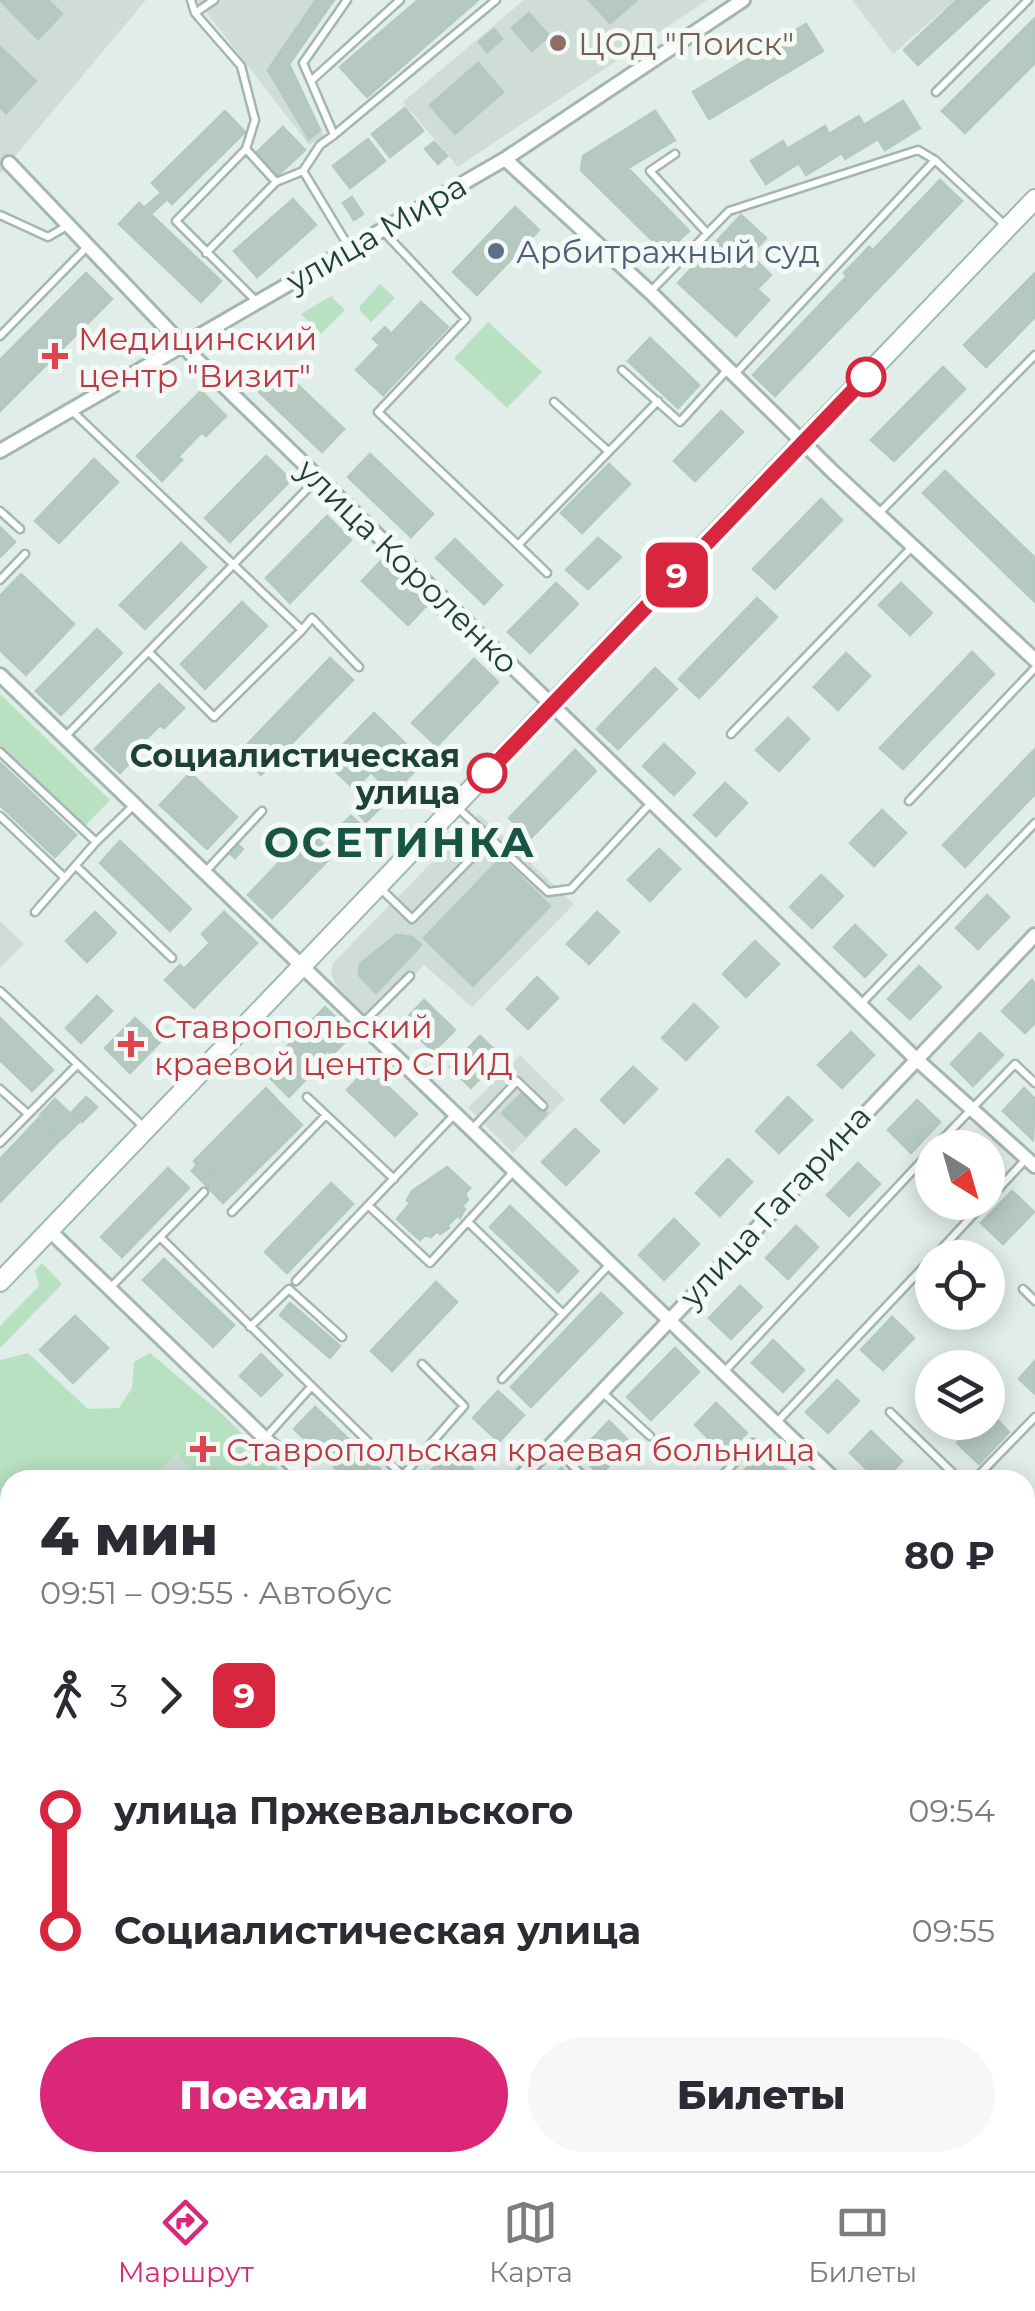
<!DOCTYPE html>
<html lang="ru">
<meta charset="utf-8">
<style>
:root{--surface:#fff;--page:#f7f7f7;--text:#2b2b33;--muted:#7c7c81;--line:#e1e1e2;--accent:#db2777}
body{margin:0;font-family:Montserrat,sans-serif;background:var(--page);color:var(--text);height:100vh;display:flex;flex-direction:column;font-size:38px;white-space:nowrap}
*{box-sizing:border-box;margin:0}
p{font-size:32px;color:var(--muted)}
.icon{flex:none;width:55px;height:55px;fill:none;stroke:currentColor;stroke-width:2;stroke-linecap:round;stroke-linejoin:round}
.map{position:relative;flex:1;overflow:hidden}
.sheet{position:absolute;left:0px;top:1470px;width:1035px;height:702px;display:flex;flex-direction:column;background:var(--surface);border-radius:30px 30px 0 0;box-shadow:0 5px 25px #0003}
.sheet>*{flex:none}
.badge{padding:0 20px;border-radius:15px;font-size:35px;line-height:65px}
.needle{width:65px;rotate:143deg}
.tools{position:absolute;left:915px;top:1130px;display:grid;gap:20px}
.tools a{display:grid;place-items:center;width:90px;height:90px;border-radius:50%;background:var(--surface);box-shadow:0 5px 25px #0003;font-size:50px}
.map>.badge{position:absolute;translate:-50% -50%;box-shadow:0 0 0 5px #fff}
.legs{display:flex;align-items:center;gap:15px;height:110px;padding:0 40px;font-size:32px}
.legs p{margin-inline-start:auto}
.summary{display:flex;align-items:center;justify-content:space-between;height:170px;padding:0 40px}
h1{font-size:55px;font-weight:800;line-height:75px}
.primary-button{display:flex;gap:20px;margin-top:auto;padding:20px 40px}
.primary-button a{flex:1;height:115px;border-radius:60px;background:var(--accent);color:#fff;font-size:40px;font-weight:800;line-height:115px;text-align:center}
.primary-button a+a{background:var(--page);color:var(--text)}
ul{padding:0 40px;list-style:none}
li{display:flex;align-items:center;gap:35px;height:120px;font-size:38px}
li i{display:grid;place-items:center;width:15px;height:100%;margin:0 12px;background:currentColor}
li i::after{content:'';width:25px;height:25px;margin:-12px;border:8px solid;border-radius:50%;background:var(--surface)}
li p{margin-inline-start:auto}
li:first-child i{background:linear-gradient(#0000 50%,currentColor 0)}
li:last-child i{background:linear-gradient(currentColor 50%,#0000 0)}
.tab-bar{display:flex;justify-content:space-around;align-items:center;height:140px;border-top:2px solid var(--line);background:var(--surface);font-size:28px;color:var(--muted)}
.tab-bar a{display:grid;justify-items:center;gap:5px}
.tab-bar .on{color:var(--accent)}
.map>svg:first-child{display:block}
.built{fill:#cfddd6}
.green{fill:#b7e1c1}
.building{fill:#b6c9c0;stroke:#b3c8be;stroke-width:2.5}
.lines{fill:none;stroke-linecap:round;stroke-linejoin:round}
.lane-casing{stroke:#a3b6af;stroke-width:11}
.street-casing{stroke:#a3b6af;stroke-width:18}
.secondary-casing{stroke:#9ebbb0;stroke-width:22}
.lane{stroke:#fff;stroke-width:6}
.street{stroke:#fff;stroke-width:12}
.secondary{stroke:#fff;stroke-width:18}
.line-1-casing{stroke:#fff;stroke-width:22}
.line-1{stroke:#d7263d;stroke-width:15}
.education-dot{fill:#8d6e63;stroke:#f2f9f6;stroke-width:4}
.service-dot{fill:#5c6f8a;stroke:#f2f9f6;stroke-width:4}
.health-dot{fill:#e0444e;stroke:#f2f9f6;stroke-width:4}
.stop-1-dot{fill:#fff;stroke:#d7263d;stroke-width:5}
.labels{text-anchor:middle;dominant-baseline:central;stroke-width:10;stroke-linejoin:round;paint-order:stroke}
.education-label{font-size:32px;fill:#785e54;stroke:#f2f9f6;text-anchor:start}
.street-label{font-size:32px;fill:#1f4037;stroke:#f2f9f6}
.service-label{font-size:32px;fill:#4e5e75;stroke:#f2f9f6;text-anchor:start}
.health-label{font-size:32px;fill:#be3a42;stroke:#f2f9f6;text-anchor:start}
.stop-label{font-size:32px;font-weight:bold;fill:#1f4037;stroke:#f2f9f6;text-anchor:end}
.district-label{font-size:42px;font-weight:bold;letter-spacing:2.5px;fill:#185545;stroke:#f2f9f6}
</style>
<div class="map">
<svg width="1035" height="2171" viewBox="0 0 1035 2171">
<rect width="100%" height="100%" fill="#e1ede8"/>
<path class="built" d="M0,0h146l-146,174z
M197,0h137l-45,64 35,72 -15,9z
M524,0h183l-249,167 -55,-65z
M852,0h103l-62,54z
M479,814l95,90 -102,103 -48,-42 -54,55 -33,-33 -6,-13 2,-11z
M0,921l24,23 -24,24z
M520,1055l45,44 -52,54 -45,-45z
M202,1418l67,62h-129z
M10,1611v368l-10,11v-368z
M1035,1679v182l-10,10v-182z
M18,2162l491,1 -9,8h-490z"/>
<path class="green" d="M380,284l15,14 -24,24 -11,-11v-5z
M331,296l14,14 -24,24 -20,-20z
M488,322l54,50 -35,36 -53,-50z
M0,694l110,106 -26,27 -84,-80z
M42,1263l20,21 -62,64v-22l39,-40 -4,-15z
M28,1353l60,56 31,-1 13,-20 2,-26 16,-9 71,60 68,67h-89l-23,-27 -29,27h-138v146l-10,11v-277z
M1035,1861v310h-620l7,-9h603v-291z
M10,1876v60l-10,-3v-56z
M0,2103l10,9v50l12,1 -8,8h-14z"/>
<path class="building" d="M0,0h48l14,14 -24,25z
M316,0h18l-45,64 31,66 -11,9 -41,-69z
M418,0h60l-111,97 -27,-30z
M589,0h48l-27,23z
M957,0h32l-71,65 -14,-15z
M529,13l20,23 -17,15 -20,-23z
M1035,18v45l-70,70 -23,-22z
M806,24l17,27 -114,68 -16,-27z
M494,29l8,10 -15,13 -8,-10z
M0,47l36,34 -30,32 -6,-6z
M478,63l25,29 -48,42 -25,-29z
M903,101l17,27 -35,22 -7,-11 -33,20 -3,-6 -36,22 -7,-12 -33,21 -15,-23 32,-20 4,8 38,-23 4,8 30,-18 5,9z
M405,108l18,23 -33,26 -18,-23z
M225,111l20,21 -73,72 -20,-21z
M655,111l20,29 -47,28 61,63 -24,22 -84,-83 2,-14z
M283,127l22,23 -27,25 -21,-23z
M368,139l17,22 -35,27 -17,-22z
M434,142l13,14 -9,8 -13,-15z
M940,180l22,21 -187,195 -22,-21 94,-99 -3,-3 25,-26 4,3z
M161,193l6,6 -16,15 -7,-6z
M352,197l11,17 -9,6 -11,-17z
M293,199l23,26 -59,52 -23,-26z
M139,203l82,78 -20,21 -82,-78z
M515,207l24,23 -62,65 -24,-23z
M741,215l25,23 -16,17 21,20 -14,14 12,11 -33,36 -58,-53z
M86,273l26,26 -112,112v-51z
M1035,273v44l-49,50 -22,-22z
M421,302l27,25 -65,68 -27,-25 24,-25 -7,-6 12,-12 6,7z
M650,338l49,47 -21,23 -50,-47z
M943,367l22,22 -71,72 -23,-21z
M281,369l63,60 -22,23 -63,-60z
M201,391l25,25 -20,20 -4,-4 -24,25 4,3 -20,21 -25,-25z
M721,411l22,21 -48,49 -21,-20z
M370,454l63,60 -22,23 -63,-60z
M266,456l25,24 -61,62 -25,-24z
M94,459l24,23 -59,61 -24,-22z
M609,464l21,20 -48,49 -21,-20z
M945,471l90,87v44l-112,-109z
M821,499l21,21 -67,69 -22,-20z
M327,516l24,24 -61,63 -24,-25z
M0,527l15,15 -15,15z
M598,538l23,19 -33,32 -22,-19z
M455,539l47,46 -18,19 -48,-46z
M181,543l25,24 -61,62 -25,-24z
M381,561l46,44 -19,20 -46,-44z
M21,574l53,50 -48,51 -26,-25v-54z
M556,583l22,21 -48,49 -22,-21z
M901,583l31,30 -22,22 -31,-30z
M757,598l20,19 -78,81 -20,-19z
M242,602l25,24 -62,63 -24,-25z
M97,629l25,24 -61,62 -25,-24z
M972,652l22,22 -91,95 -23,-21z
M846,653l24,23 -32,34 -24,-23z
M330,658l23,22 -92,95 -22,-22z
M474,659l24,23 -61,64 -25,-23z
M655,668l22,21 -59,60 -21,-20z
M159,684l25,24 -20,20 -4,-3 -24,24 3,4 -19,20 -25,-24z
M374,713l50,49 -32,32 -21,-22 -17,17 -28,-27z
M788,718l21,21 -30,32 -23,-21z
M664,744l31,29 -21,22 -31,-29z
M575,750l21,21 -66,68 -21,-21z
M1034,750l1,44 -70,73 -22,-22z
M0,763l76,72 -21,22 -55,-52z
M190,773l47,44 -30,32 -47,-44z
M725,783l22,20 -31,33 -22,-21z
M375,792l10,11 -19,19 -10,-11z
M882,810l24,23 -32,33 -24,-23z
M351,816l10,9 -17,17 -10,-10z
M309,831l25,23 -62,64 -24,-23z
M120,841l71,68 -21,22 -70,-68z
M236,843l7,6 -8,9 -7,-6z
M659,849l21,20 -30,32 -22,-21z
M501,858l49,48 -77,80 -49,-48z
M821,875l22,21 -31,32 -22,-21z
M987,895l22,22 -31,32 -22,-21z
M95,912l21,21 -29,29 -21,-21z
M224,912l33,31 -63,65 -29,-28 15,-15 4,4 26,-26 -8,-9z
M597,912l22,20 -30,32 -22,-20z
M855,925l31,30 -21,22 -31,-30z
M396,935l16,2 9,8 -45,48 -17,-18 1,-11z
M755,941l24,23 -33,33 -23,-23z
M919,966l22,21 -31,32 -22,-20z
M537,977l21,21 -30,31 -21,-20z
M1032,980l3,4v39l-10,10 -23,-22z
M97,996l15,15 -31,32 -15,-15z
M424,1000l31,30 -22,22 -30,-30z
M694,1004l24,23 -32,33 -24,-22z
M325,1007l28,27 -21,21 -4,-5 -24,24 4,3 -19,20 -26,-26z
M0,1018l53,52 -21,21 -32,-31z
M135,1018l25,24 -30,31 -25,-25z
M851,1032l23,23 -32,33 -24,-23z
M980,1033l23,22 -30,31 -22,-22z
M480,1036l21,20 -30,32 -21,-21z
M633,1067l24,22 -33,34 -23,-23z
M368,1068l49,46 -22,22 -48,-46z
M266,1088l15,16 -78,78 -11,-11 5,-6 -3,-4z
M1024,1088l11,11 -2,41 -30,-29z
M524,1091l23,22 -21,23 -24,-23z
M86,1097l11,10 -15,15 -10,-10z
M788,1097l24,23 -33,33 -23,-22z
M55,1099l24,23 -16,16 -23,-23z
M917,1100l23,22 -29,31 -23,-23z
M281,1104l21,21 -79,78 -20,-21z
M39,1118l22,21 -61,63v-43z
M575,1129l24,22 -33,34 -24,-23z
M728,1159l24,23 -32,34 -24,-23z
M858,1163l22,21 -31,32 -22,-21z
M447,1167l23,21 -5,6 3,6 -6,6 3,3 -5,9 -3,-2 -10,10 2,2 -9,6 -3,-3 -6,6 -6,-2 -5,5 -23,-21 13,-16 -3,-3 5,-9z
M168,1168l21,20 -67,69 -21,-20z
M331,1183l22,21 -66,69 -22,-21z
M1012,1191l22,21 -31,32 -22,-21z
M510,1206l68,65 -20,21 -68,-65z
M674,1219l25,25 -35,36 -25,-25z
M796,1226l22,21 -30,32 -22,-21z
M164,1259l70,66 -21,22 -70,-67z
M932,1275v22l-11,-10z
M436,1282l21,20 -65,69 -21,-20z
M740,1286l22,21 -31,32 -22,-21z
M601,1293l21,20 -91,94 -20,-20z
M290,1303l50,43 -10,12 -50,-43z
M75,1316l33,32 -35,35 -33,-33z
M892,1317l22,21 -31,32 -22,-20z
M773,1340l31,30 -21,22 -31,-29z
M675,1348l24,24 -48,48 -24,-23z
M261,1354l21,21 -21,21 -21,-20z
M1035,1361v33l-16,-15z
M837,1380l22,21 -31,32 -22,-21z
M498,1391l26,24 -25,27 -26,-24z
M716,1403l31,30 -22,22 -30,-30z
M315,1407l69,66 -7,7h-29l-54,-51z
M988,1410l21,22 -30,32 -22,-21 19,-21h12z
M609,1421l22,22 -31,32 -22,-21z
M871,1431l31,30 -18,19h-6l-28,-27z
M452,1449l21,20 -10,11h-41z
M764,1450l22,21 -9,9h-42z
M561,1468l12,12h-23z
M1026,1561l9,8v26l-10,11z
M10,1673v38l-5,5 5,4v45l-10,-10v-71z
M1035,1710v40l-10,11v-40z
M3,2028l7,7v49l-10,10v-62z
M25,2162h17l-8,9h-15z
M357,2162h25l-8,9h-8z"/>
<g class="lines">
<g class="lane-casing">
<path id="lane" d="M191,0l4,13 46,53 14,54 -9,29 -70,72 80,80
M347,0l-44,63 31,72 -14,10 -17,26 46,76
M195,13l19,-13
M312,80l88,-80
M936,92l92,-92
M334,135l162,-135
M246,149l30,33
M675,154l-25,17 57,62
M935,160l72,67
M0,215l48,22 19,-11
M383,231l83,88 -88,93 140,133
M206,253l70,-71 27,-11
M651,291l78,-80 189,-61 17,10 -200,214
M0,336l87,-89
M622,370l58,52 48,-53
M554,402l54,49
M72,411l230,219 -88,87 -65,-65
M0,511l20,18
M878,514l157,-159
M547,573l-29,-28 140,-144
M0,580l25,-26
M302,630l10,-12 47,49
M731,734l181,-187
M64,738l253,-259
M0,752l96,90 37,-36
M909,801l126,-133
M458,808l90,84 23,-3 79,-85
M0,816l65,62
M76,866l96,92
M205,872l57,-61
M379,887l33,32 78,-80
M35,912l61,-70
M0,991l146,138
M860,1005l175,-182
M363,1023l47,-47
M0,1089l28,25
M307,1097l87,82
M472,1129l45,-48 26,25
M0,1143l77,-78
M934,1148l81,-84 20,19
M988,1200l39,-42
M369,1206l61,57 84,-92
M232,1212l94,-97
M468,1222l95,92
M160,1237l243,239
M933,1258l52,-56
M296,1281l158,-166
M111,1287l93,-95
M1023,1289l12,12
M250,1327l39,-38 53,48
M724,1372l208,-222
M502,1379l108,-115
M602,1392l48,44
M890,1412l70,68
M777,1422l155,-164
M265,1438l46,-51
M553,1446l34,34
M399,1480l65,-74 -42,-42
M718,1480l35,-37
M974,1480l61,-63
M1025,1539l10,-11
M0,1811l10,10
M190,2162l4,9
M325,2162l10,9
M680,2162l8,9
M103,2171l9,-9
M401,2171l8,-9"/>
</g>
<g class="street-casing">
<path id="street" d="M505,159l145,133 183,180 202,188
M9,163l184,193 722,702 120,108
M0,451l505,-292 238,-159
M0,675l835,805
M50,1231l258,249
M518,1480l517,-545
M1025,1656l10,-10"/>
</g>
<g class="secondary-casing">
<path id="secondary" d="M0,1282l1035,-1083"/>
</g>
<use href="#lane" class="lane"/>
<use href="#street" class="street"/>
<use href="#secondary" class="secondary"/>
</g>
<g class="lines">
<g class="line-1-casing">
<path id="line-1" d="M487,773l379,-396"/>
</g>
<use href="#line-1" class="line-1"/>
</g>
<circle class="education-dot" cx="558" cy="43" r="10"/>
<circle class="service-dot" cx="496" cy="251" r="10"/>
<g class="health-dot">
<path d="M50 341h10v10h10v10h-10v10h-10v-10h-10v-10h10z"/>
<path d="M126 1029h10v10h10v10h-10v10h-10v-10h-10v-10h10z"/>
<path d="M198 1434h10v10h10v10h-10v10h-10v-10h-10v-10h10z"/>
</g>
<g class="stop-1-dot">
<circle cx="866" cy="377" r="18"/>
<circle cx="487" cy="773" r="18"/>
</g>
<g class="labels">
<g class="education-label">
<text x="578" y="43">ЦОД "Поиск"</text>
</g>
<g class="street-label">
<text transform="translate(376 233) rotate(-30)">улица Мира</text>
<text transform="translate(408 566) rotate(44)">улица Короленко</text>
<text transform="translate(775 1206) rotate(-47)">улица Гагарина</text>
</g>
<g class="service-label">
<text x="516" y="251">Арбитражный суд</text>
</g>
<g class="health-label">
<text x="78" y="338">Медицинский<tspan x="78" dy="37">центр "Визит"</tspan></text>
<text x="154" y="1026">Ставропольский<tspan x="154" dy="37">краевой центр СПИД</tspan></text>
<text x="226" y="1449">Ставропольская краевая больница</text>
</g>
<g class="stop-label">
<text x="460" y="755">Социалистическая<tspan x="460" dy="37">улица</tspan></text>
</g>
<g class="district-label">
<text x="400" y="842">ОСЕТИНКА</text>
</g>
</g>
</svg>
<div class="tools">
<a><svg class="needle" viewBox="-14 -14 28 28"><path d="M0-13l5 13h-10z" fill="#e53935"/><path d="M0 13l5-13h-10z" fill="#7c7c81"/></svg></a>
<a><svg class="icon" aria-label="locate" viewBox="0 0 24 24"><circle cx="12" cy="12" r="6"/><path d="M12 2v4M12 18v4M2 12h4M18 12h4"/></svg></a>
<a><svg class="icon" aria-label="layers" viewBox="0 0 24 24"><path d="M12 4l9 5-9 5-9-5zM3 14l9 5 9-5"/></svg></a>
</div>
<b class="badge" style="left:677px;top:575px;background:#d7263d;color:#fff">9</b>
<section class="sheet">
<div class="summary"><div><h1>4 мин</h1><p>09:51 – 09:55 · Автобус</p></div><b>80 ₽</b></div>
<div class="legs"><svg class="icon" aria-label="walk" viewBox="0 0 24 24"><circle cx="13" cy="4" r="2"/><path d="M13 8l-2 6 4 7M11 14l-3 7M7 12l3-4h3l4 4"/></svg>3<svg class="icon" aria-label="forward" viewBox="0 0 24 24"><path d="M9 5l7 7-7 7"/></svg><b class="badge" style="background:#d7263d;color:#fff">9</b></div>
<ul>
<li><i style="color:#d7263d"></i><b>улица Пржевальского</b><p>09:54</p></li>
<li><i style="color:#d7263d"></i><b>Социалистическая улица</b><p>09:55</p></li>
</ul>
<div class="primary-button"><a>Поехали</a><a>Билеты</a></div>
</section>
</div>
<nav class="tab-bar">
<a class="on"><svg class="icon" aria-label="directions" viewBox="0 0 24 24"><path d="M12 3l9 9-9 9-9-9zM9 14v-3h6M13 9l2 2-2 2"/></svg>Маршрут</a>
<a><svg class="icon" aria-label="map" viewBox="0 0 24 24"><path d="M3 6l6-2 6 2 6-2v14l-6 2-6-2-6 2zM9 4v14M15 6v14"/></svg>Карта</a>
<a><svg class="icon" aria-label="tickets" viewBox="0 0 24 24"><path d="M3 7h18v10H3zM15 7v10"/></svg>Билеты</a>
</nav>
